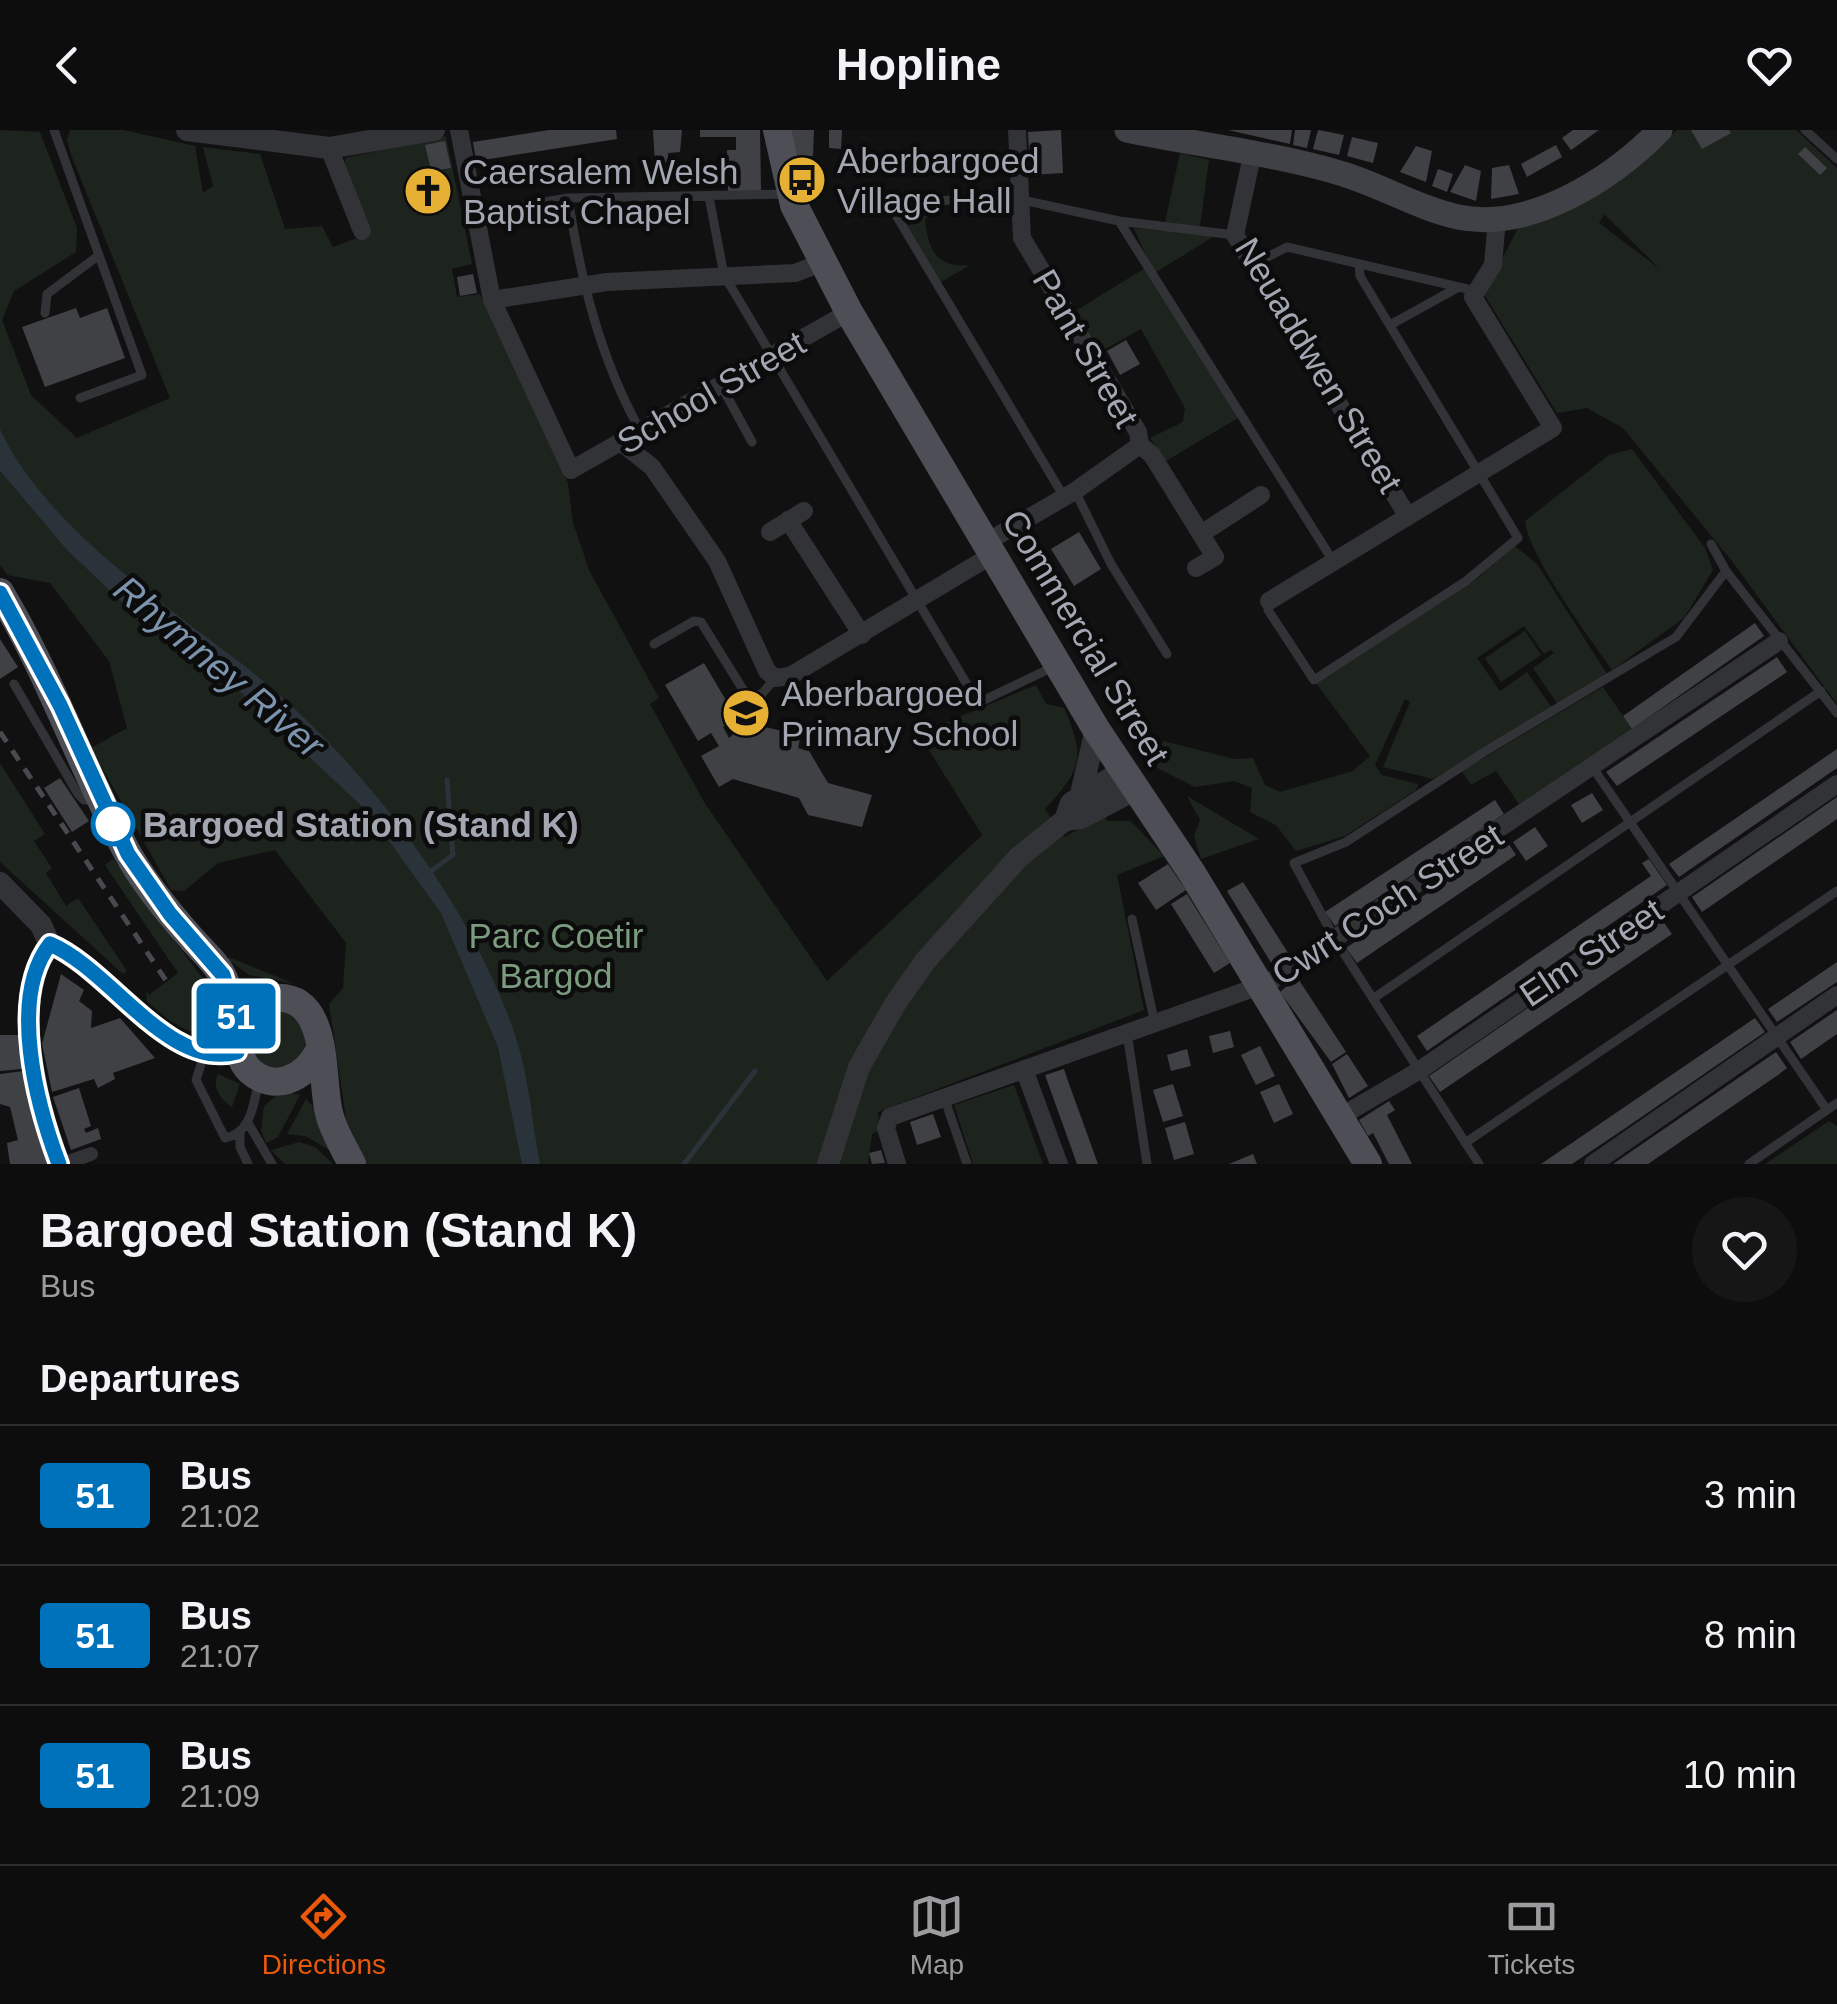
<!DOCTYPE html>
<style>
:root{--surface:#0d0d0e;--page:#161617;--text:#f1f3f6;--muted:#9a9c9e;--line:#2d2d2e;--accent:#ea580c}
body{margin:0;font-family:Helvetica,sans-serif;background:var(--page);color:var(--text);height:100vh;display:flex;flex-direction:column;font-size:38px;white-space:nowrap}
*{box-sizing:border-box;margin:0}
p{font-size:32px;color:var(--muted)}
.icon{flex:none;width:55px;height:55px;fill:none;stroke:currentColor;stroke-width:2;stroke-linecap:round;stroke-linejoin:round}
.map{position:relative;height:1034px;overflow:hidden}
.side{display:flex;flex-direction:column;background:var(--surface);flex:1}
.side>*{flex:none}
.badge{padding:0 20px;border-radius:8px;font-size:35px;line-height:65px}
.map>.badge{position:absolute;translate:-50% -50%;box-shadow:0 0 0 5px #fff}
h2{padding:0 40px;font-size:38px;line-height:90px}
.round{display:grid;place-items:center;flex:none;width:105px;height:105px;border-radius:52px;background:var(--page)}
.headline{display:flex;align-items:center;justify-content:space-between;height:170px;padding:0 40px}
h1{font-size:48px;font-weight:600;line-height:75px}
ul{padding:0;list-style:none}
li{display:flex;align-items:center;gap:30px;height:140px;padding:0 40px;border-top:2px solid var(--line)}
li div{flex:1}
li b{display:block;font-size:38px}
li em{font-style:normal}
li .badge{min-width:110px;font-weight:700;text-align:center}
header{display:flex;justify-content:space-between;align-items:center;height:130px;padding:0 40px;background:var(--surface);font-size:45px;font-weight:600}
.dock{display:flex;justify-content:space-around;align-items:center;height:140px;border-top:2px solid var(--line);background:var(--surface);font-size:28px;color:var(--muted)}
.dock a{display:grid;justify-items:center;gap:5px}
.dock .selected{color:var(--accent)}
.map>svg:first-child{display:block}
.green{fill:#1d241e;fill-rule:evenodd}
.water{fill:#2b333a}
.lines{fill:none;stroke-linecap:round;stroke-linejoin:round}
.stream{stroke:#2b333a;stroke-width:5}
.building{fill:#404145}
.service{stroke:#323337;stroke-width:9}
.pedestrian{stroke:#323337;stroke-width:14}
.minor{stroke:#323337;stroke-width:18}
.tertiary{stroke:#323337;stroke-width:22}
.secondary{stroke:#404147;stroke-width:25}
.primary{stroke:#4e4f56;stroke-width:28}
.rail{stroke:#494a50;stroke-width:5;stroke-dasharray:12 10;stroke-linecap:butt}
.line-casing{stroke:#fff;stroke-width:22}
.line{stroke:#0072bc;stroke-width:15}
.stop-dot{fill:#fff;stroke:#0072bc;stroke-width:5}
.labels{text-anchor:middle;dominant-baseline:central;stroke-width:9;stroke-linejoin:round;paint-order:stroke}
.poi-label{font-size:35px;fill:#a3a7b2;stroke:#0c0c0d;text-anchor:start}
.street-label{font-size:35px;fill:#a3a7b2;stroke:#0c0c0d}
.stop-label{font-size:35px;font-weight:bold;fill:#a3a7b2;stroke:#0c0c0d;text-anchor:start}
.park-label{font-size:35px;fill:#7b9c7e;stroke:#0c0c0d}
.water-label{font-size:38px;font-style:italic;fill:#7b93ac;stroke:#0c0c0d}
</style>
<header><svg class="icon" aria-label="back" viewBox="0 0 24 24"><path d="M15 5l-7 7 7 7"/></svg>Hopline<svg class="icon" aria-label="heart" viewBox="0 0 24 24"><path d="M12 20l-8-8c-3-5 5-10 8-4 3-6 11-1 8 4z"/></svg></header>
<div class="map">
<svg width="1837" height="1034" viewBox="0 0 1837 1034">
<rect width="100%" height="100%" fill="#111112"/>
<path class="green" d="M0,0l40,2 37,96 -1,24 -62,39 -12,29 29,75 46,43 93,-40 -99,-243 -4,-15 3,-10h53l72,16 8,47 10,-7 -10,-39 57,7 25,75 37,-3 11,21 38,-14 -26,-64v-11l101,-22 26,128 -20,5 5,28 23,-3 88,189 5,40 17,49 69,126 -9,6 54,98 123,179 155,-146 -70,-112 18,6 106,-44 10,19 18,4c22,50 17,62 -19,101l19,28 41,-21 2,5h24l33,35 -47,19 27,135 -266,102 2,19 -8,3 -4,30h-503l-19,-46 -17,-114 14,-16 3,-45 -71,-93 -57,13 -34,28 -13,-1 -80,-142 36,-20 -18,-67 -59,-78 -43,-8 -7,-10v-94l67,79 61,58 91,64 73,65 16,-15c-95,-88 -253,-174 -308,-293z
M1677,0h119l41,38v536l-106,-144 -108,-132 -36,-20 -30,5 -73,-119 34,-66c63,-17 110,-56 159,-98zM1604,85h1l55,54 -61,-46z
M1180,23l29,7 -10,74 17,1 -66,41 88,142 -72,43 -16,-23 33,-16 2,-14 -44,-79 -41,23 -23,-42 73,-45 -16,-37 29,3z
M930,75l6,7 -11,7c3,31 11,49 45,46l-29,17 -33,-56 8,-5 -6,-9 -8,5 4,-9z
M1632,319l73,99 8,22 -29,48 -72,52c-23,-33 -83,-113 -87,-149l84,-66z
M1515,416l22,18 70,110 -49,31 -25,-37 21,-15 -3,-3 -7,4 -20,-28 -47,32 23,33 27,-19 25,36 -119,71 -50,-12 27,-65 -5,-3 -30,66 7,10 36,9 -2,6 -71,46 -49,15 -20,-26 -26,-13 2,-24 -18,-7 -39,6 -38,-19 6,-27 71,18 19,-1 12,27 15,7 73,-21 17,-15 -54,-73 162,-105z
M1525,501l16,24 -40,27 -16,-24z
M1603,557l29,42 -113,75 -23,-33 -25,14 -9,-14z
M0,633l45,71 -11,7 18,27 -6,5 20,33 12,-8 49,73 -4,3 -123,-112z
M1187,666l72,43 -58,20 -7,-23 6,-16z
M113,729l106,141 3,25c-22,24 -58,-8 -75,-24l-1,-10 3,4 29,-22 -73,-108z
M226,828h5l64,26 -46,-9z
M275,877l30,14 2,33 -27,18 -24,-8c-12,-37 -13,-36 19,-57z
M218,944l22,10 -8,23c-11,-7 -21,-20 -14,-33z
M1014,955l29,79h-70l-19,-59z
M282,961l18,4 -22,42 -12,6 -5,-13 3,-24z
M306,969l11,12 14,40 -26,-15 -18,-2z
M1829,991l8,5v38h-72z
M299,1012l16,5 18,17h-48l-14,-14z"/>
<path class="water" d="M0,299c46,98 159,171 242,235 113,87 229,237 274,374 13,39 16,85 24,126h-18l-24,-117 -57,-134 -72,-100 -150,-141 -91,-64 -61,-58 -67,-79z"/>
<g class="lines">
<path class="stream" d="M427,744l26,-19 -6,-75
M684,1034l71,-93"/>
</g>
<path class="building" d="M549,0h67l1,9 -141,22 -3,-19z
M653,0h29l-2,22 -12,1v10l-13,1z
M700,0h60l1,61 -33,1 -1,-42h9v-13h-36z
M789,0h25l-1,26h-18z
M829,0h13l-1,19 -12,-1z
M1061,0l2,43 -33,2 -2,-43z
M1228,0h64l-2,14z
M1295,0h16l-4,18 -14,-3z
M1318,0l26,5 -5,20 -26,-6z
M1573,0h26l-28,20 -9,-12z
M1691,0h38l2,3 -29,16z
M1352,7l26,6 -5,20 -26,-7z
M445,11l6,27 -13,2 8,38 -28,6 -8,-40 21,-4 -6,-25z
M1556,15l6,12 -35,20 -6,-13z
M1416,16l16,5 -6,31 -26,-10z
M1805,17l22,21 -7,7 -22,-21z
M1465,35l16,6 -5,30 -26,-9z
M1509,35l10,29 -28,5 1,-31z
M1438,39l15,5 -6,18 -15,-6z
M473,144l4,19 -17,3 -3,-19z
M76,178l4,10 27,-10 18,50 -80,29 -23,-60z
M1126,210l14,24 -20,11 -13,-24z
M1079,402l22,37 -27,17 -23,-37z
M1755,493l9,13 -132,93 -9,-13z
M0,509l18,28 -18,12z
M1777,527l10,15 -170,114 -11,-14z
M704,533l33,56 -14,8 6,11 8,-7 11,6 3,-13 50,11 -3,13 11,3 19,32 44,12 -10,32 -54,-12 -9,-17 -66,-19 -14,8 -18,-31 18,-10 -8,-13 -13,8 -33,-56z
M1837,619v19l-158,109 -10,-13z
M60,648l29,43 -17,11 -28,-44z
M1592,663l11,17 -21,13 -11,-18z
M1837,667v22l-135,93 -10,-15z
M1495,670l9,14 -169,112 -10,-14z
M1535,697l13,19 -22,15 -13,-19z
M1506,710l10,15 -159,108 -11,-15z
M1649,729l18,26 -240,166 -10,-15 234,-160 -9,-13z
M1168,734l18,26 -30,20 -18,-27z
M1243,752l47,74 -17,10 -46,-75z
M1187,764l43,69 -16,10 -43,-69z
M1660,787l12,17 -232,158 -11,-16z
M1837,832v20l-60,40 -9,-13z
M61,844l23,16 -5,11 13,10 -1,17 29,-10 35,40 -42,15 2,6 -17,9 -4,-9 -42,13 -10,-48z
M1297,847l49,75 -15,10 -51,-70z
M1837,880v24l-36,25 -11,-17z
M1755,888l10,14 -141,97 -52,35h-31z
M1230,901l4,16 -21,6 -4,-17z
M0,905h21l1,34 -22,2z
M1260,916l15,30 -19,9 -15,-30z
M1187,919l4,17 -20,5 -4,-16z
M1776,922l11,16 -9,7 -130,89h-35z
M1347,924l21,32 -19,12 -17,-34z
M1064,939l4,12 30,83h-21l-14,-39 -18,-50z
M23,941l27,93h-40l-3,-21 11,-3 -8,-33 -10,-3v-30z
M1173,954l10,32 -20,6 -10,-32z
M1279,954l14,30 -19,9 -14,-31z
M79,958l12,38 -7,3 2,4 12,-5 3,11 -30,11 -18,-53z
M1389,971l6,9 -8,5 25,49h-23l-16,-31 -5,3 -9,-16z
M933,984l8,23 -24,8 -7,-23z
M1185,992l9,32 -20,6 -9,-32z
M881,1020l4,13 -13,1 -3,-11z
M1253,1024l4,10h-28z"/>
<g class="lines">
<path class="service" d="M54,0l88,245 -62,23
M1805,0l32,29
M709,67l15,78 254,428 77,-37
M568,68c13,82 32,161 73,234
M477,83l91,-15 222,-4
M1119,91l116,14
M1254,134l33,-17 189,44
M45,183l2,-19 51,-38
M1390,195l67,-37
M722,257l30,55
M1075,361l36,73 56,90
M1064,367l-171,-287 1,-7 115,-6 110,24 214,340
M1711,414l15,27 111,142
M1269,471l-1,9 46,70 152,-99 52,-43 -158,-262 -1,-12
M654,514l40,-23 7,1 46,74 15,-2 13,-16
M14,554l64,110 6,6h11
M1593,638l234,342
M1132,789l23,105
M1374,868l447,-307
M1127,903l20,131
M204,925l-8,25 29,58c27,-5 28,-34 34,-57
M944,967l23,67
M248,993l24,41
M240,1003v14l8,17
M1465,1013l372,-252
M1479,1034l-143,-223 -42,-78 52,-21 138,-90 192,-115 50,-66
M1749,1034l88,-61"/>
<path class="pedestrian" d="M62,1034l29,-10"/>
<path class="minor" d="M459,0l33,170 79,170 278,-158
M329,18l33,83
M1252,26l-17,79 172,280
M492,170l115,-18 188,-9 26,-10
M623,314l29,23 65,94 50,110 8,7 15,-2 202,-121
M1140,315l12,10 63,102 -19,11
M788,390l74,115
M770,402l34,-21
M1201,404l60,-39
M985,413l90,-52 65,-46 -2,-13 -116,-194 -5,-108
M1269,471l284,-173 -80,-131 20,-32 4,-47
M1024,939l35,95
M1343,985l77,-45 417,-286
M897,1034l-11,-36 4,-11 378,-134 511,-342
M1593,1034l244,-169"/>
<path class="tertiary" d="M187,0l142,18 105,-18
M1081,664l15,-65
M1065,690l16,-2 53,-28
M0,753l41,42 9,20
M50,815c-42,54 -12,161 9,219
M50,815c61,24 118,126 187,107
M828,1034l31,-97 36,-63 31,-44 93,-103 46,-37 6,-17 51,-32"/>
<path class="secondary" d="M1127,0c71,15 147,23 216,44 39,12 75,34 115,43 72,15 154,-38 202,-87"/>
<path class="primary" d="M777,0l17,75 55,107 247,417 96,144 176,291
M0,462c50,83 81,175 127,260 17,31 40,59 64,86 10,12 27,26 33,41 13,29 7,75 26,92 25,22 54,7 68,-18
M238,895c8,-14 19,-25 36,-27 57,-4 46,79 55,115 4,17 15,35 23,51"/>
<path class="rail" d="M0,602l167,250"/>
</g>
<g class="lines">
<g class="line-casing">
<path id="line" d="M0,463l60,112 68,149 42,60 53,61 15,50 -1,27c-68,19 -127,-83 -187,-108 -42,54 -13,162 9,220"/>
</g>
<use href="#line" class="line"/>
</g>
<defs>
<g id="bus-disc" transform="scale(2.5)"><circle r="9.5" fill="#e6b035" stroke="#0c0c0d"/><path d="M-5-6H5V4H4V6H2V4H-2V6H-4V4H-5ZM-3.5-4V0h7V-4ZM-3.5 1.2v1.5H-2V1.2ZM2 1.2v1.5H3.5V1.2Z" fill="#111"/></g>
<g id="church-disc" transform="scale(2.5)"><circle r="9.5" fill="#e6b035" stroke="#0c0c0d"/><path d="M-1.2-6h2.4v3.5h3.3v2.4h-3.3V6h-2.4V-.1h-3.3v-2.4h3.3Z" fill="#111"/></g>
<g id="school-disc" transform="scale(2.5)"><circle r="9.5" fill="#e6b035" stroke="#0c0c0d"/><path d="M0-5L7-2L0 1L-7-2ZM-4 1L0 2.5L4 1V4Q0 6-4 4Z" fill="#111"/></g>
</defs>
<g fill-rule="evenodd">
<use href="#bus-disc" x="802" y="50"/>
<use href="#church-disc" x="428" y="61"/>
<use href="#school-disc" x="746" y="583"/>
</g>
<circle class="stop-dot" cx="113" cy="694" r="20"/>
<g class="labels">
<g class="poi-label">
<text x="837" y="30">Aberbargoed<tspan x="837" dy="40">Village Hall</tspan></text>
<text x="463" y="41">Caersalem Welsh<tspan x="463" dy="40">Baptist Chapel</tspan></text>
<text x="781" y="563">Aberbargoed<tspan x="781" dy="40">Primary School</tspan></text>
</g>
<g class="street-label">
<text transform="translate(1086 218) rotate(60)">Pant Street</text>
<text transform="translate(1319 235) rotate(59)">Neuaddwen Street</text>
<text transform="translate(711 262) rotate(-30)">School Street</text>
<text transform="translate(1086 507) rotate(59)">Commercial Street</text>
<text transform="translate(1387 774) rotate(-33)">Cwrt Coch Street</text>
<text transform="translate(1591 822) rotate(-34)">Elm Street</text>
</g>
<g class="stop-label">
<text x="143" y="694">Bargoed Station (Stand K)</text>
</g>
<g class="park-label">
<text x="556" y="805">Parc Coetir<tspan x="556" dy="40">Bargod</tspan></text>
</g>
<g class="water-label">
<text transform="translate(219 537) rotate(40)">Rhymney River</text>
</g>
</g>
</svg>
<b class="badge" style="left:236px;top:886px;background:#0072bc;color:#fff">51</b>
</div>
<section class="side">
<div class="headline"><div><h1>Bargoed Station (Stand K)</h1><p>Bus</p></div><a class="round"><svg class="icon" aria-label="heart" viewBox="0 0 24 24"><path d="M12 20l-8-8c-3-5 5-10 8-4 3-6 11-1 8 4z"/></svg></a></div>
<h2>Departures</h2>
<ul>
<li><span class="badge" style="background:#0072bc;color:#fff">51</span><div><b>Bus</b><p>21:02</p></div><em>3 min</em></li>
<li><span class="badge" style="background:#0072bc;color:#fff">51</span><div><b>Bus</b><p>21:07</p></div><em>8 min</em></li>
<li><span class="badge" style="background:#0072bc;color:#fff">51</span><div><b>Bus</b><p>21:09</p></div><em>10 min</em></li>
</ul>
</section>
<nav class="dock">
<a class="selected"><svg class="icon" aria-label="directions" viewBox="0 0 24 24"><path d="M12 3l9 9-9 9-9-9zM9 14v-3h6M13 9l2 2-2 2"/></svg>Directions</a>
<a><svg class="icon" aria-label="map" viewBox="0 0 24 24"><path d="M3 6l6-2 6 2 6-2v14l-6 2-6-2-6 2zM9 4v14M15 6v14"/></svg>Map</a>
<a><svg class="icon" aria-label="tickets" viewBox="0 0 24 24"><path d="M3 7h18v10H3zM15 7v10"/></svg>Tickets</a>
</nav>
